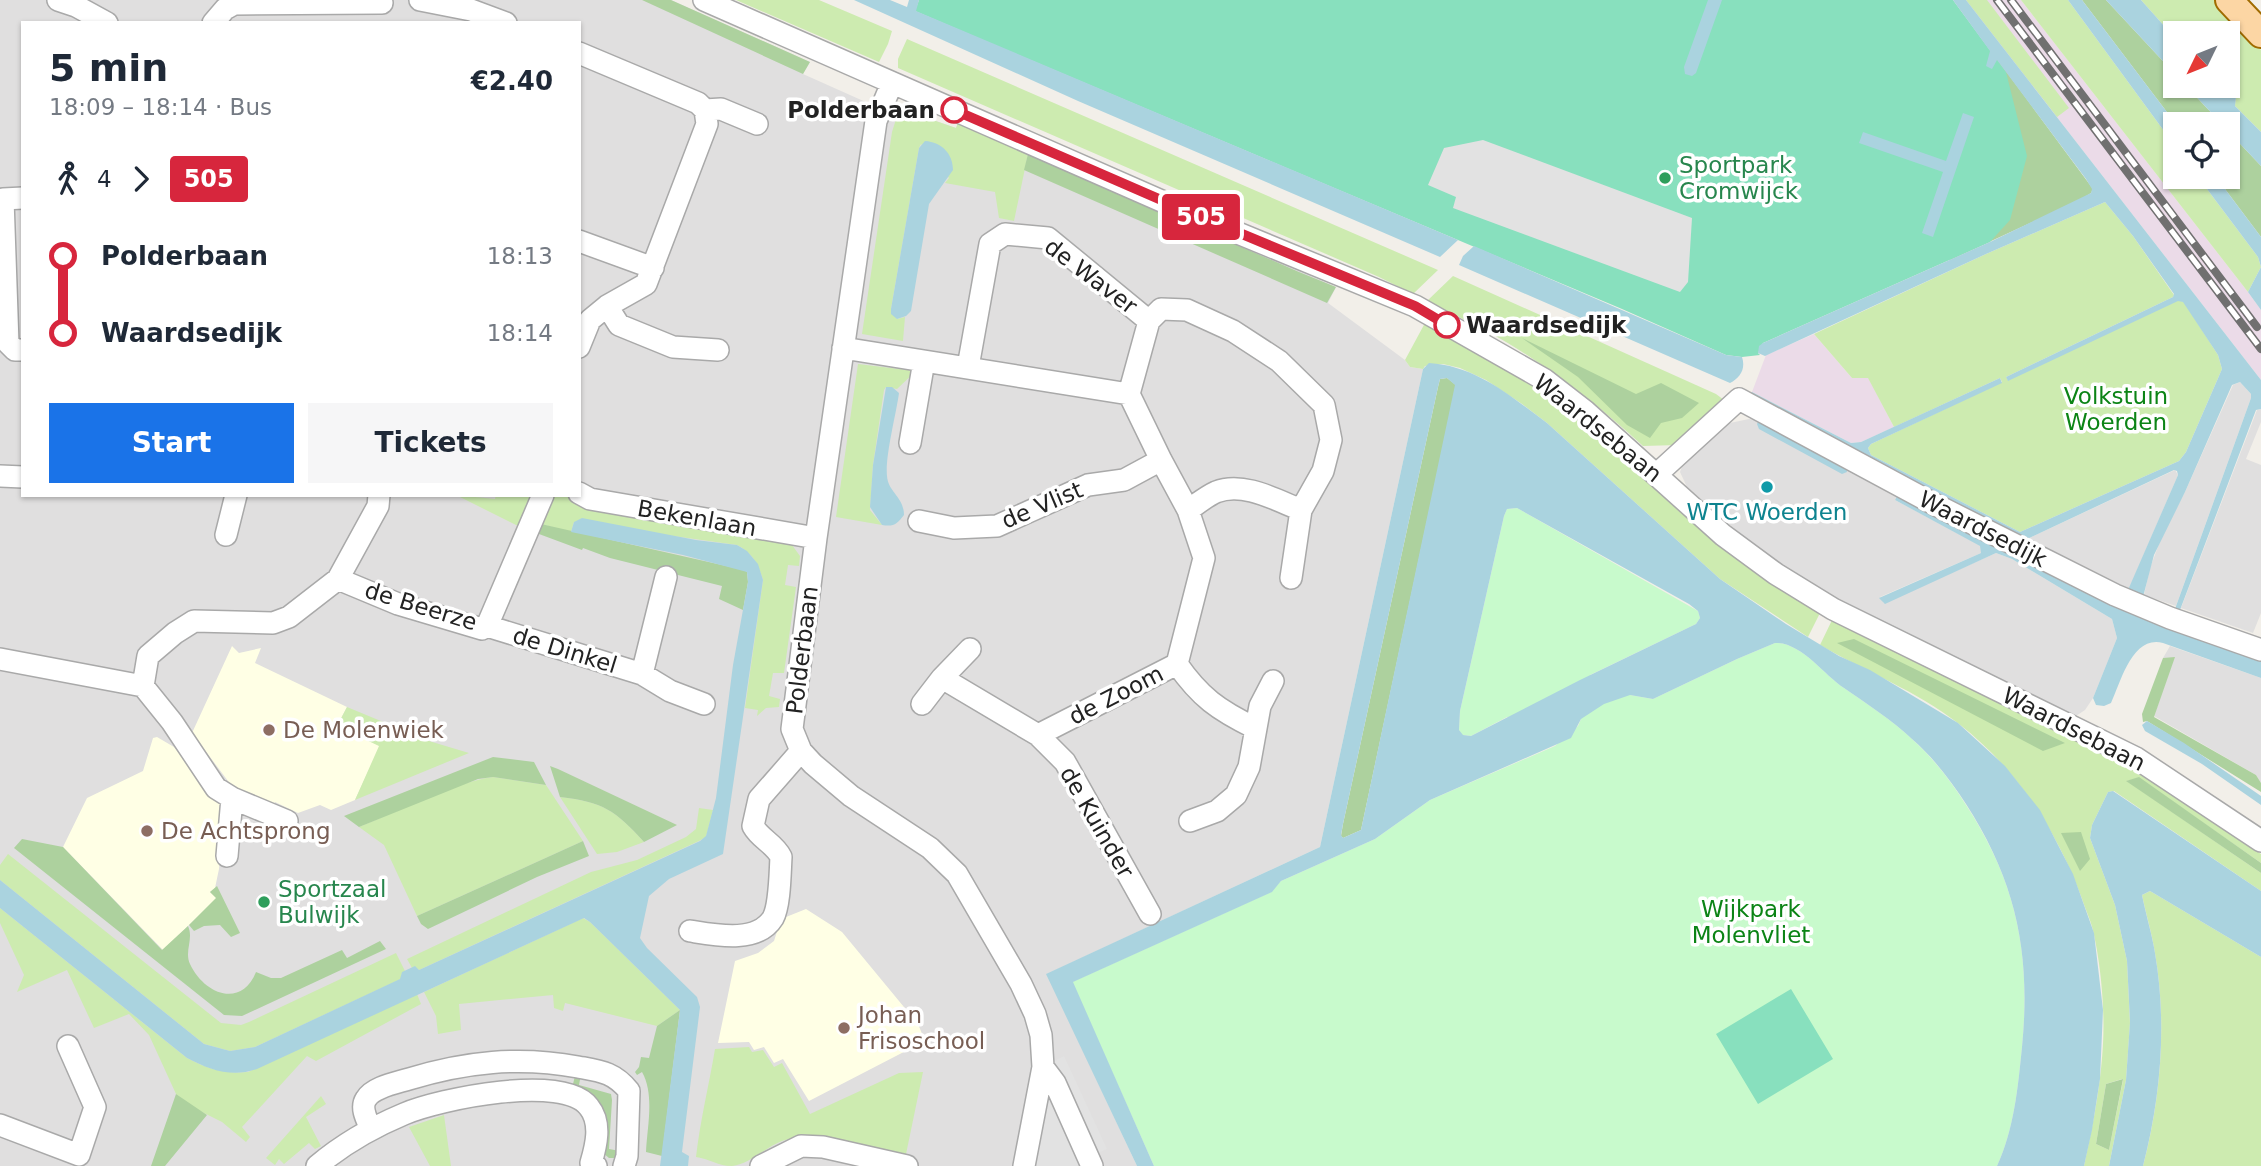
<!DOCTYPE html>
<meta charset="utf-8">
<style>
:root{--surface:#fff;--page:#f6f6f7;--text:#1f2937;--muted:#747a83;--accent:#1a73e8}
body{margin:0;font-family:"DejaVu Sans",sans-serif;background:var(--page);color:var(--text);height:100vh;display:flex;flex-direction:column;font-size:26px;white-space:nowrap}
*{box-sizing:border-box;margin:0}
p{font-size:23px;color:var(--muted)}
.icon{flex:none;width:38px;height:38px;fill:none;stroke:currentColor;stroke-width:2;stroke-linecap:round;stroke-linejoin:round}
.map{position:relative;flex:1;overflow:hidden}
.sheet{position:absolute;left:21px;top:21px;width:560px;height:476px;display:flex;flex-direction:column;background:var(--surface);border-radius:0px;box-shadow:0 2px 5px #0004}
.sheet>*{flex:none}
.badge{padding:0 14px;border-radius:5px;font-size:24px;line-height:46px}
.needle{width:46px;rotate:227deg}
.fabs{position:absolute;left:2163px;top:21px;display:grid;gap:14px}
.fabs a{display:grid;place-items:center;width:77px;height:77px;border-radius:0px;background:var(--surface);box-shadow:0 2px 5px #0004;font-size:35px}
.map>.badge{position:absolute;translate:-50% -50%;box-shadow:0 0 0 4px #fff}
.legs{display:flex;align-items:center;gap:10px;height:77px;padding:0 28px;font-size:23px}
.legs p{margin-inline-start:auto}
.overview{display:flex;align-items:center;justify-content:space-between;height:119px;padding:0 28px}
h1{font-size:38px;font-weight:700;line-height:52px}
.button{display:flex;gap:14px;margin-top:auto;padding:14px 28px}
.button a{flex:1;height:80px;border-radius:0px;background:var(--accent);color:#fff;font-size:28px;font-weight:700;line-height:80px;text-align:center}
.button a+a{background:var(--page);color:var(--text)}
ul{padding:0 28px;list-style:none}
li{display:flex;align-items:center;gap:24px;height:77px;font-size:26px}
li i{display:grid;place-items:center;width:10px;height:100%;margin:0 9px;background:currentColor}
li i::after{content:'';width:18px;height:18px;margin:-9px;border:5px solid;border-radius:50%;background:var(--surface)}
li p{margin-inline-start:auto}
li:first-child i{background:linear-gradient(#0000 50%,currentColor 0)}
li:last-child i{background:linear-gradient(currentColor 50%,#0000 0)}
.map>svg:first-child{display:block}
.residential{fill:#e0dfdf;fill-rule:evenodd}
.industrial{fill:#ebdbe8}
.education{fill:#ffffe5}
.grass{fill:#cdebb0;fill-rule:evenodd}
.forest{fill:#add19e}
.park{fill:#c8facc}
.pitch{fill:#88e0be}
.parking{fill:#e2e2e2}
.water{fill:#aad3df;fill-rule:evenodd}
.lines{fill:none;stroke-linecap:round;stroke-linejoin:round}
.minor-casing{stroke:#a9a9a9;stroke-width:24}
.major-casing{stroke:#a06b00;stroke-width:30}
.minor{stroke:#fff;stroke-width:21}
.major{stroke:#fcd6a4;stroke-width:26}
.rail-casing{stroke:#707070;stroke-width:8}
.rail{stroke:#fff;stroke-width:5;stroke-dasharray:16;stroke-linecap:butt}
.line-1-casing{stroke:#fff;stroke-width:16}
.line-1{stroke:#d7263d;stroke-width:10}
.stop-1-dot{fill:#fff;stroke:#d7263d;stroke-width:3.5}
.leisure-dot{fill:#2e9e5b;stroke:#fff;stroke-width:2.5}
.culture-dot{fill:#0f9aa8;stroke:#fff;stroke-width:2.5}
.education-dot{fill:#8d6e63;stroke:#fff;stroke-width:2.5}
.labels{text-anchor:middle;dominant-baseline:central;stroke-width:7;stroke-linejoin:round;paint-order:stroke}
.stop-label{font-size:23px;font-weight:bold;fill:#222;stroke:#fff;text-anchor:end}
.leisure-label{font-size:23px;fill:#27864d;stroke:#fff;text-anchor:start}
.street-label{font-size:23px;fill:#222;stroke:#fff}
.park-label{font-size:23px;fill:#0c8416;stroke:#fff}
.culture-label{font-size:23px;fill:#0d838f;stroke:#fff}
.education-label{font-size:23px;fill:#785e54;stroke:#fff;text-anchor:start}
</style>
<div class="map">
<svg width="2261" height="1166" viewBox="0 0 2261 1166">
<rect width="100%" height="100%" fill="#f2efe9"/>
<path class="residential" d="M0,0h671l139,62 -7,12 94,42 13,-4 46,16 2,-5 378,164 -8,16 77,57 5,7 13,2 -103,478 -273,127 90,192h-1137zM23,23h556v472h-556z
M2240,382l11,12v4l-75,208 -32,-11 6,-27 12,-32 23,-44 48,-107z
M2261,409v13l-15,37 15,6v148l-8,20 -72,-25 76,-198z
M1749,419l10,1 87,46 52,28 -3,6 86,46v7l-101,44 4,6 112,-50 16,6 100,60 5,19 -24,60 -8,12 -12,8 -220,-108 -72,-46 -30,-21 -30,-26 -34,-30 -7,-15 3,-8 42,-40z
M2175,470l3,5 -49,114 -106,-48z
M2170,646l91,32v105l-5,-8 -102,-59 20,-58h-11z"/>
<path class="industrial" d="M1966,0h55l227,292 13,18v70z
M1814,334l38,44 16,-1 26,50 -33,15 -10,1 -99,-51 14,-37z"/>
<path class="education" d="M232,646l7,7 22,-5 -6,15 92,44 -10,19 43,20 -25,54 -24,10 -11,-5 -22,8 -23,-11 -2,4 -42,-21 -39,-52z
M157,737l17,10 52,64 -7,58 -4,19 -5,4 7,6 -54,52 -100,-103 24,-49 56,-27 10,-33z
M806,909l36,23 76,92 7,17 -116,60 -26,-42 -9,4 -10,-16 -10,3 -5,-8 -31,1 17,-82 23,-8 16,-12 7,-22z"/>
<path class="grass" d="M736,0h83l73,31 -4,13 -9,18z
M1966,0h21l82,108 -12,9z
M2021,0h47l107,146v31h23l60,80 3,10 -13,25z
M2141,0h74l46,50v82l-26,-26 2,-27 -10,9 -11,-2h12v-53h-53v5z
M907,39l531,231 -25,24 -34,-17 -481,-209v-9z
M910,112l46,16 2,-5 70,31 -14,67 -15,-3 -4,-26 -50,-9 4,-5 -28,-34 -2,4 -28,161 6,10 8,-2 -2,24 -41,-7 30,-202 5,-16z
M2105,202l28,34 41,59 -1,2 -167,80 2,3 170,-80 6,2 34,53 4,14 -36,83 -7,9 -159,71 -149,-77 -3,-7 3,-4 131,-62 -2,-4 -106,49 -26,-49h-16l-38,-44 172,-80z
M1453,276l263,118 8,6 -46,45 -35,1c-46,-42 -98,-83 -153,-113 -20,-11 -42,-21 -63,-32z
M1425,323c33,18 68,33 99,53 57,37 103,88 153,133 45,40 93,71 144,102l-13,26 -88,-58 -173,-156 -25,-19 -36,-24 -26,-12 -17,-4 -18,2 -2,3 -13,-2 -5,-7z
M858,364l58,7 -19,18 -11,-2 -2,3 -11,75 -3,45 12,15 -46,-8z
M456,495l39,4 1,-4h38l-14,32z
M554,495h14l14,8 210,42 8,11 -1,10 -11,-1 -3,20 11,2 -12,86h-11l-4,23 11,3 -1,8 -13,1 -9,8 1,-6 -13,-2 18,-128c-5,-17 -11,-27 -26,-35l-163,-23 -3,10 -30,-8z
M1833,618l309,152 119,84v9l-122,-85 -12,3 134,92v18l-147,-100 -6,1 -16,33 -2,13 25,67 12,56 3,62 -4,57 -17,86h-25c11,-49 22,-108 19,-158 -1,-24 -4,-50 -9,-73 -2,-12 -8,-24 -12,-36 -25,-68 -65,-130 -123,-175 -42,-33 -93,-52 -139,-79zM2122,1079l1,1 -14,70 -13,-6 10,-60z
M347,707l82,34 40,12 -114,47 24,-54 -42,-20z
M493,777l53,8 37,56 -166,75 -33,-71 -25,-18c40,-16 92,-44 134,-50z
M560,797c43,5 55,13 84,45l-27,10 -20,2z
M699,808l14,2 -7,27 -7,4 -280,129 -4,-3 -3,1 -5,-9 184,-87 46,-12 49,-23 10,-8z
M8,854l213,169 20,2 8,-3 147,-69 9,18 -3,2 -1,6 -146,68 -25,4 -26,-7 -204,-164v-15z
M2150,891l111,66v209h-118c18,-68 24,-143 12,-213 -3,-19 -9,-39 -13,-58z
M0,908l187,150c21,11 38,16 61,14l169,-78 4,10 -105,57 -9,-5 -65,71 8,10 -4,5 -24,-20 -28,-14 -18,-14 -27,-59 -20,-21 -35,14 -27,-58 -50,22 7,-17 -24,-52z
M583,918l7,4 90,88 -23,16 -92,-23 -2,8 -9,-3 -1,-13 -94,9 2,26 -23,4 -2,-18 -12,-24z
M749,1047l3,5 11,-2 11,17 8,-4 28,51 89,-41 24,-1 -18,87c-29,-6 -87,-24 -114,-20 -21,2 -38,25 -59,27 -14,0 -22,-7 -36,-9 4,-36 13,-72 19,-108z
M321,1096l5,8 -20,13 15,29 -6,3 -6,-6 -25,21 -5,-5 -4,6 -9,-7z
M444,1115l7,51h-21l-21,-39z"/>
<path class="forest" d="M642,0h29l139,62 -7,12z
M2082,0h24l69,74v12h11l36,38h-46z
M1997,59l96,130 -2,4 -11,7 -130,60z
M2228,131l33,35v71l-45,-60h12z
M1028,154l271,118 37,15 -9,16 -303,-133z
M1522,338l114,56 25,-11 38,20 -17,15 -21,5 -11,15 -23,-13 -49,-48z
M1447,378l9,7 -95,445 -18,8 -2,-2 2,-12 95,-437 2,-8z
M541,524l203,46 3,2 1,10 -5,28 -24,-11 3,-13 -112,-28 -27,-10 -1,2 -43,-16z
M1854,639l211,104 -22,8 -206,-108z
M2175,657l-21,60 102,58 5,8v9l-114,-71 -4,1 -1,-8 21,-56z
M493,757l41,5 12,23 -53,-8 -15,2 -119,48 -15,-11z
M550,766l8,3 119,56 -33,17c-29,-32 -41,-40 -84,-45z
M2139,777l122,86v10l-135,-92z
M2081,832l9,27 -10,12 -19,-38z
M22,839l41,8 99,103 26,-24c6,13 -4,25 2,38 14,30 51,45 66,8l15,6h10l61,-28 5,8 33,-17 6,8 -144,67 -18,-1 -210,-167z
M583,841l6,15 -52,21 -109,52 -7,-5 -4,-8z
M217,886l23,47 -9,4 -11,-12 -16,1 -10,5 -5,-6 27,-27 -6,-6z
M680,1010l-18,146 -16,-4c1,-25 9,-57 -4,-80l-5,3 -2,-3 4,-5 2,-10 8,1 8,-32z
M581,1074l-2,11 32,9 1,6 -3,49 11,2 -4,7h-7l-6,-5 -30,-69 2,-8z
M2123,1079l-14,71 -13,-6 10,-60z
M176,1094l31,21 -42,51h-14z"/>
<path class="park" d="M1517,508l181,103 2,7 -4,6 -106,51 40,20 23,4 84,-40 38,-16c26,-1 49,32 69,45 23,16 48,32 68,51 21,19 39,42 54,66 51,78 65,150 56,242 -4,40 -8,83 -25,119h-843l-82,-184 199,-90 10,-11 94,-42 55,-39 125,-54 23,-20 3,-7 -74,-2 -36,19 -9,-1 -3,-5 1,-19 44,-195 3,-7z"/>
<path class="pitch" d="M919,0h1034l53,72 21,84 -17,64 -20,22 -227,101 -5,10 2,2 -18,2 -16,-2 -104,-46 -630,-265 -77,-33z
M1791,989l42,70 -75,45 -42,-70z"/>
<path class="parking" d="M1483,140l209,78 -4,64 -8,10 -227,-84 3,-11 -28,-12 16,-37z
M1064,1056l43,93 -19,8 4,9h-68l19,-99z"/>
<path class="water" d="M854,0h36l17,7 2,-7h10l-3,11 542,229 -18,17 -362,-156z
M1708,0h14l-26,73 -4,3 -7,-2 -1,-7z
M1953,0h13l295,380v29l-5,1 -76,200 -5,-1 76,-211v-4l-11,-12 -8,3 -47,107 -31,63 -11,42 -15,-7 50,-115 -1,-4 -3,-1 -151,71 -273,-146 2,-3 99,51 10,-1 139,-64 2,5 -131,61 -3,4 3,7 149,77 159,-71 7,-9 36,-83 -4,-14 -35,-53 -5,-1 -170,80 -2,-4 167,-80 1,-3 -41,-58 -28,-34 -119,52 -221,102 -7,-3 1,-7 4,-3 227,-101 101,-49 1,-4 -6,-10 -89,-119 -5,9 -6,-3 4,-15z
M2068,0h14l94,124 -1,22z
M2106,0h35l34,38v36z
M2238,78l-3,28 26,26v34l-33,-35v-7h-6l-36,-38h30l8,2z
M1963,113l11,4 -41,120 -11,-4 21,-61 -84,-29 4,-11 83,29z
M925,141c17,1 28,13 28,29l-24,34 -18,107 -5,5 -9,3 -6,-5v-5l28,-161z
M2198,177h18l45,60v73l-13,-18 13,-25 -3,-10z
M1474,246l252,109 16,2c4,12 -2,21 -12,26l-271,-118 4,-9z
M1429,363c48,3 81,33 118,60l173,156 66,45 53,32 31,14 88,53 47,43 35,44 33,64 21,59 9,77 -3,69 -8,51 -8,36h-87c17,-36 21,-79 25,-119 9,-92 -5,-164 -56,-243 -15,-23 -33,-47 -54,-65 -20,-19 -45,-35 -68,-51 -20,-13 -43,-46 -69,-45l-38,16 -84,40 -23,-4 -26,9 -23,15 -10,19 -141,62 -55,39 -94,42 -9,11 -199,90 81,184h-17l-91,-192 274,-127 103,-478zM1447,378l8,7 -94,445 -18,8 -2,-3 2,-11 95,-437 2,-8zM1517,508l172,96 9,7 2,7 -4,6 -116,56 -109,56 -8,-1 -4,-5 1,-19 44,-195 3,-7z
M886,387h6l7,6c-3,22 -14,63 -12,83 1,16 17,21 17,39 -7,9 -10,12 -22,10l-12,-18 3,-42z
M1759,420l87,46 1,6 -5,2 -83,-45 -2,-5z
M1898,494l218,113 145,52v19l-98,-35c-31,-8 -42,39 -52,60l-7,3 -8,-1 -3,-7 24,-60 -5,-19 -100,-60 -16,-6 -111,51 -6,-6 102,-45 -1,-7 -85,-46z
M582,518l114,22 41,5 10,6 11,13 5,16 -40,274 -54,25 -20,17 -9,42 7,10 50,49 3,10 -18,145 7,4 -1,10h-28l20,-156 -90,-88 -6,-4 -327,151c-25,9 -47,1 -70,-11l-187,-150v-28l204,164 26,7 25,-4 145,-68 2,-7 13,-6 4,4 281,-129 6,-5 10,-38 17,-133 15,-83 -1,-10 -64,-17 -112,-23 3,-10z
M2147,721l37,22 77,53v9l-59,-41 -57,-33 -3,-6z
M2113,791l148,100v66l-111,-66 -8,4c4,20 10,39 13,58 12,70 6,144 -12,213h-34l17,-86 4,-58 -3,-61 -12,-56 -25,-67 2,-13 16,-33z"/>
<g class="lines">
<g class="minor-casing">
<path id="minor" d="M58,0l18,6 31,17
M420,0l51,10 35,13
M704,0l478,210 233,96 130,74 40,31 138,124 53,39 57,35 303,149 125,83
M213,23l12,-14 9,-5 148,-1
M579,53l119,50 7,7 16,-1 36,15
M892,83l-16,38 -60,417 -24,191 9,22 12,13 38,32 79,52 27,26 64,110 14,30 6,21 2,32 -19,99
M23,198l-20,1 5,144 7,7h8
M579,241l74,27
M607,306l12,19 54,22 45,3
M1149,321l12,-12 26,1 46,21 46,30 45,44 7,35 -8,31 -22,39 -10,68
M579,347l11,-27 17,-14 39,-22 61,-160 -2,-14
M843,348l286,46
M968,367l22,-123 15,-10 43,4 101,83
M910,443l14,-82
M1657,474l82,-75 195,105 181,91 55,23 91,32
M0,476l23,1
M579,493l11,6 226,39
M1188,510c9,-6 19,-14 28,-18 27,-11 60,8 85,18
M919,521l35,7 43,-2 91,-41 36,-5 37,-20
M226,535l10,-40
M338,579l40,-73 1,-11
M487,626l155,48 28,17 34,13
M0,659l143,27 29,36 44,66 16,10 -5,58
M1177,664c23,33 41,46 78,64
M642,674l24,-97
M942,678l28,-29
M143,686l5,-30 27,-23 19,-12 79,2 16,-6 49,-38 60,25 84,25 5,-3 56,-131
M922,704l20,-26 96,57 139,-71 27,-106 -16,-48 -27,-50 -32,-66 20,-73
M1038,735l27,27 85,152
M232,798l55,23
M1190,821l27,-10 19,-16 13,-28 11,-61 13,-25
M690,931c25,4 67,13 83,-13 7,-13 7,-45 8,-61 -6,-13 -21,-18 -28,-31l6,-27 42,-48
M1043,1067l12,16 37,83
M0,1125l79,30 16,-48 -27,-61
M371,1129c-4,-9 -11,-21 -5,-30 7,-12 30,-16 43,-20 56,-17 110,-23 169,-12 22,4 36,5 51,24l-2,65 -3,10
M317,1166c26,-22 56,-39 87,-52 35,-15 160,-41 185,-7 13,16 7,39 2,56l5,3
M761,1166l40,-20 22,1 84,19"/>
</g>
<g class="major-casing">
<path id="major" d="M2229,0l32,34"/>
</g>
<use href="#minor" class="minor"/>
<use href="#major" class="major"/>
<g class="rail-casing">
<path id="rail" d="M1997,0l264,349
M2011,0l246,327"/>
</g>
<use href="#rail" class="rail"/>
</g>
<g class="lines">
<g class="line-1-casing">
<path id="line-1" d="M954,110l228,99 233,97 32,19"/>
</g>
<use href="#line-1" class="line-1"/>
</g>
<g class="stop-1-dot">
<circle cx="954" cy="110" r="12"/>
<circle cx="1447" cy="325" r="12"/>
</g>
<g class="leisure-dot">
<circle cx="1665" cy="178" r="7"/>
<circle cx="264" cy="902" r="7"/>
</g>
<circle class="culture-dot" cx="1767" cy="487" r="7"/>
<g class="education-dot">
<circle cx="269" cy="730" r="7"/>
<circle cx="147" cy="831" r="7"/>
<circle cx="844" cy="1028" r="7"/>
</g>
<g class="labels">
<g class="stop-label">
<text x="935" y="110">Polderbaan</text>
<text x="1466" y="325" text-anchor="start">Waardsedijk</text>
</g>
<g class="leisure-label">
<text x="1679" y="165">Sportpark<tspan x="1679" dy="26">Cromwijck</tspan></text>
<text x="278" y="889">Sportzaal<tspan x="278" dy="26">Bulwijk</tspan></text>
</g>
<g class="street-label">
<text transform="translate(1091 276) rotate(37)">de Waver</text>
<text transform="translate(1598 428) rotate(39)">Waardsebaan</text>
<text transform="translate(1042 505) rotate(-23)">de Vlist</text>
<text transform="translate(697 518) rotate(10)">Bekenlaan</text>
<text transform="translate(1983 529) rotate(27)">Waardsedijk</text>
<text transform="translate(421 606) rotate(17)">de Beerze</text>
<text transform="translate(565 650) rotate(17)">de Dinkel</text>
<text transform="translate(802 650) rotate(-83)">Polderbaan</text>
<text transform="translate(1116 695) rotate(-27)">de Zoom</text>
<text transform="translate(2074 729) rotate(27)">Waardsebaan</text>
<text transform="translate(1097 822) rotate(60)">de Kuinder</text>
</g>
<g class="park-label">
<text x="2116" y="396">Volkstuin<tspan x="2116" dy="26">Woerden</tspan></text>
<text x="1751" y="909">Wijkpark<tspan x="1751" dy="26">Molenvliet</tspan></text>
</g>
<g class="culture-label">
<text x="1767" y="512">WTC Woerden</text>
</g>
<g class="education-label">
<text x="283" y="730">De Molenwiek</text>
<text x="161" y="831">De Achtsprong</text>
<text x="858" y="1015">Johan<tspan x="858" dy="26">Frisoschool</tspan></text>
</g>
</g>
</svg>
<div class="fabs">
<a><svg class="needle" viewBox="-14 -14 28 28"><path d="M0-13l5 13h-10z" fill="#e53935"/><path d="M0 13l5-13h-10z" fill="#747a83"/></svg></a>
<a><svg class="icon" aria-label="locate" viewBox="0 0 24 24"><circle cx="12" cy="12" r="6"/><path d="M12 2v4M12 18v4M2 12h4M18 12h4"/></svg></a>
</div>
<b class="badge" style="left:1201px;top:217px;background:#d7263d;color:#fff">505</b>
<section class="sheet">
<div class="overview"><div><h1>5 min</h1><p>18:09 – 18:14 · Bus</p></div><b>€2.40</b></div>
<div class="legs"><svg class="icon" aria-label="walk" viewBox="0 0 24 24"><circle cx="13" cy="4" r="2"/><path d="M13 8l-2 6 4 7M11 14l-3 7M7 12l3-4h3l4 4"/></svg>4<svg class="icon" aria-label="forward" viewBox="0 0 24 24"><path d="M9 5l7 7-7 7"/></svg><b class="badge" style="background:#d7263d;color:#fff">505</b></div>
<ul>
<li><i style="color:#d7263d"></i><b>Polderbaan</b><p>18:13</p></li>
<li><i style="color:#d7263d"></i><b>Waardsedijk</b><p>18:14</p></li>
</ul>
<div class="button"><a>Start</a><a>Tickets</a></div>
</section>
</div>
